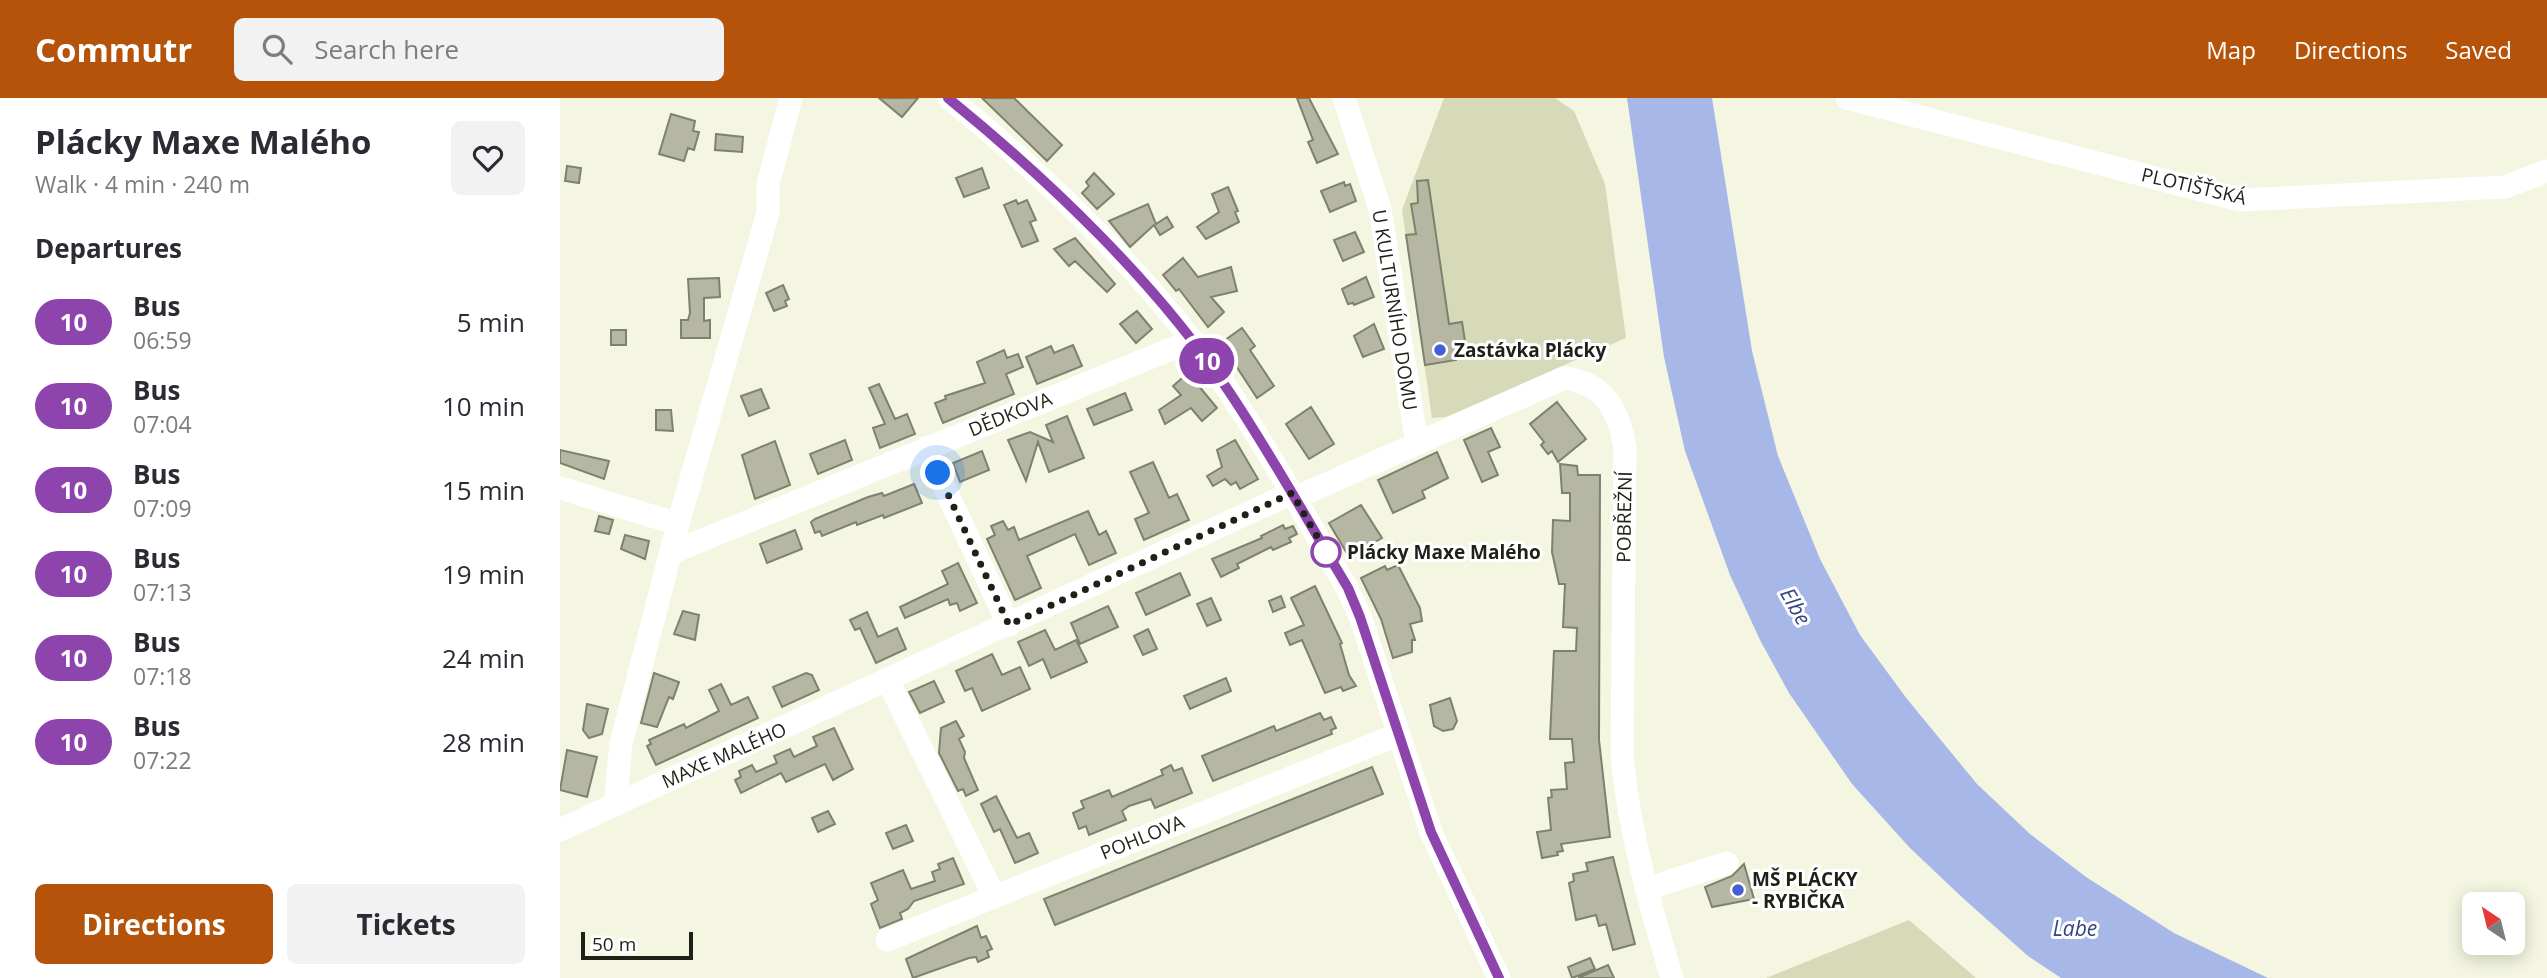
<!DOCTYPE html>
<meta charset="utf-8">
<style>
:root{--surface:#fff;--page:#f2f2f3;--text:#2b2b33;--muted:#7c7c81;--accent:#b45309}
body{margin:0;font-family:"Open Sans",sans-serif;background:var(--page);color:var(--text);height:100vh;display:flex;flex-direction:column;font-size:26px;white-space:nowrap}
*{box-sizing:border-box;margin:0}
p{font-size:23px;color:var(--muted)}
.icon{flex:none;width:38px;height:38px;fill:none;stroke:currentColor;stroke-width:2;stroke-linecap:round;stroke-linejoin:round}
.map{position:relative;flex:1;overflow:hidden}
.drawer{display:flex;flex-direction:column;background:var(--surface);width:560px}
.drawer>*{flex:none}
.badge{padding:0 14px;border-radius:23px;font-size:24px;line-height:46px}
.needle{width:46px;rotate:325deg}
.tools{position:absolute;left:1902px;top:794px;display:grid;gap:14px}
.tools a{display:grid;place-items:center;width:63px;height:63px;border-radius:10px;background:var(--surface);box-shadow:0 4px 18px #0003;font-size:35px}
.scale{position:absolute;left:21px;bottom:18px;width:112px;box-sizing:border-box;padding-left:7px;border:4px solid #1f2018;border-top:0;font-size:19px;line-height:24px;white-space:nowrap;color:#1f2018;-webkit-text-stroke:5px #fff;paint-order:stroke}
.you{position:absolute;width:35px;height:35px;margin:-18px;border:5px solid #fff;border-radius:50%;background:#1a73e8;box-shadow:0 0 0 10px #1a73e833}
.map>.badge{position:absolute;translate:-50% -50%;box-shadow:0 0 0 4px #fff}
h2{padding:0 35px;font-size:26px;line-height:63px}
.round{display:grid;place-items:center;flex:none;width:74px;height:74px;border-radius:10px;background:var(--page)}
.summary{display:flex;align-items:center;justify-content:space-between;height:119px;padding:0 35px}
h1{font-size:33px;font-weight:700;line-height:52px}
.action{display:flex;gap:14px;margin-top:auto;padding:14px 35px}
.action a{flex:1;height:80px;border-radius:10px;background:var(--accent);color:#fff;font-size:28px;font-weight:700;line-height:80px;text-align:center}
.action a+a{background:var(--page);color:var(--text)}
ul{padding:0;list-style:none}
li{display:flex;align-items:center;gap:21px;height:84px;padding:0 35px}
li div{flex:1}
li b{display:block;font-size:26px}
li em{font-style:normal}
li .badge{min-width:77px;font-weight:700;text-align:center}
header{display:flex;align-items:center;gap:42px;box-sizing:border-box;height:98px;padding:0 35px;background:var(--accent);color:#fff}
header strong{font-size:33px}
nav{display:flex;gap:38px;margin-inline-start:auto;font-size:24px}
.search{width:490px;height:63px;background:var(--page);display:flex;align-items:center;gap:18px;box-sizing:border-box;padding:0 24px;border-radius:10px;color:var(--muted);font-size:26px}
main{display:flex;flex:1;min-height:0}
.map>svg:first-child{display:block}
.green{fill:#d6dab8}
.water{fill:#a6b7e8}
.building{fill:#b5b7a3;stroke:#7f816f;stroke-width:2}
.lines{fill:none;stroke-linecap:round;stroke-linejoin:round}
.minor{stroke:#fff;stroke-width:23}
.line-casing{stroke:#fff;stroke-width:16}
.line{stroke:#8e44ad;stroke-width:10}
.walk{stroke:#1f2018;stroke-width:7;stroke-dasharray:0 12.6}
.poi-dot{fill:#455ed2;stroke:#fff;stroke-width:2.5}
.stop-dot{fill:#fff;stroke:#8e44ad;stroke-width:3.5}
.labels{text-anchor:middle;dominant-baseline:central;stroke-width:6;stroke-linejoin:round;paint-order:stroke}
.street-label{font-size:19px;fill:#1f2018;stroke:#fff}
.poi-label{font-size:19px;font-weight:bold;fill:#1f2018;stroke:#fff;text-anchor:start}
.stop-label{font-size:19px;font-weight:bold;fill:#1f2018;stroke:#fff;text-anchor:start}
.water-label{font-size:21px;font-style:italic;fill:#344480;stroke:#fff}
</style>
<header>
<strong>Commutr</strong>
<div class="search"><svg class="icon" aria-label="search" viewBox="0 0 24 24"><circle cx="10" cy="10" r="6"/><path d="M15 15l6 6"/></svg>Search here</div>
<nav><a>Map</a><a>Directions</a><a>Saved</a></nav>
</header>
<main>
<section class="drawer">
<div class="summary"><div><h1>Plácky Maxe Malého</h1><p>Walk · 4 min · 240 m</p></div><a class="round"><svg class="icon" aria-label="heart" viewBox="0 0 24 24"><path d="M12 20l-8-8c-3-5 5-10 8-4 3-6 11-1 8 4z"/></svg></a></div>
<h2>Departures</h2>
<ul>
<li><span class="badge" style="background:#8e44ad;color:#fff">10</span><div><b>Bus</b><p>06:59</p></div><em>5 min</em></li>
<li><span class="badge" style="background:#8e44ad;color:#fff">10</span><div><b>Bus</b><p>07:04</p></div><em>10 min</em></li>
<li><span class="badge" style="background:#8e44ad;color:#fff">10</span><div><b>Bus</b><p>07:09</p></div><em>15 min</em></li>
<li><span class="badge" style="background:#8e44ad;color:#fff">10</span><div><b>Bus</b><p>07:13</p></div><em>19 min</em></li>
<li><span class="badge" style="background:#8e44ad;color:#fff">10</span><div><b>Bus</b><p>07:18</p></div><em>24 min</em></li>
<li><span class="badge" style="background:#8e44ad;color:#fff">10</span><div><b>Bus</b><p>07:22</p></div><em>28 min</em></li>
</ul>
<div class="action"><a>Directions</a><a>Tickets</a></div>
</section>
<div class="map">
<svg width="1987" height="880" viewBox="0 0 1987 880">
<rect width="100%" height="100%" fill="#f4f6e2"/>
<path class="green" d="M884,0h111l19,13 31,73 21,154 -180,79 -14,1 -30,-208z
M1349,822l67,58h-210z"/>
<path class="water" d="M1067,0h85l40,253 26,105 42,103 40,76 47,64 70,85 53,50 56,43 88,56 94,45h-207l-33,-22 -63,-56 -55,-52 -58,-64 -63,-91 -29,-53 -30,-65 -45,-124 -21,-94z"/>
<path class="building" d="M319,0h39l-16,19z
M422,0h32l48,47 -15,16z
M737,0h12l29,56 -21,9 -9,-21 5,-2z
M111,16l24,7 -2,10 6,1 -5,18 -6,-2 -4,13 -25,-7z
M156,36l27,3 -1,15 -27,-2z
M7,68l14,2 -2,15 -14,-2z
M422,70l7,20 -25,9 -8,-19z
M534,75l20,21 -17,15 -15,-16 7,-7 -3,-4z
M868,82l21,144 13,-2 5,32 -11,2v4l-31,5 -19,-130 10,-1 -5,-30 7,-1 -1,-22z
M784,84l1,4 5,-2 6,17 -26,11 -9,-21z
M668,89l10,24 -3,1 4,10 -33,17 -9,-12 22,-15 -7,-18z
M456,102l2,4 9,-4 9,20 -6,2 8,19 -16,6 -18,-42z
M588,106l8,20 11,-7 6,10 -13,8 -6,-10 -24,22 -21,-26z
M795,134l9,20 -21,9 -9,-21z
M515,140l40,46 -8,8 -32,-31 -6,5 -15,-17z
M623,160l15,19 33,-10 6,24 -26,6 13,15 -16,15 -29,-38 -3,2 -13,-16z
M806,179l8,20 -20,8 -1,-2 -5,1 -6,-15z
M159,180l1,19 -16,1v23l6,-1v18h-29v-18h7l2,-7 -2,-34z
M223,187l6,14 -4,2 2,5 -13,5 -8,-18z
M577,213l15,18 -16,14 -16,-19z
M814,226l10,25 -21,8 -9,-21z
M682,230l13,18 -5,4 24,36 -17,12 -36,-55z
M51,232h15v15h-15z
M513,247l9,21 -45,18 -11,-27 25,-11 3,7z
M444,252l3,8 11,-4 5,13 -17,7 8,20 -71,29 -8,-20 11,-4 -1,-3 40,-13 -8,-21z
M628,275l29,35 -15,13 -11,-13 -26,16 -6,-14 22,-15 -8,-9z
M319,286l16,35 12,-5 8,20 -35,14 -7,-20 12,-4 -16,-36z
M201,291l8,19 -20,8 -8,-20z
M565,295l7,17 -38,15 -7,-16z
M997,304l29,37 -28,23 -6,-11 -4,3 -7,-9 3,-3 -14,-18z
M751,309l23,37 -25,15 -23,-35z
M96,312h15l2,21 -17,-1z
M507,318l17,42 -35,14 -11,-30 -12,39 -18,-41 22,-8 23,10 -7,-17z
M931,330l9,19 -12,5 10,23 -16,7 -18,-42z
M285,342l7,20 -34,14 -8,-20z
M675,342l23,39 -18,10 -4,-7 -5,3 -6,-6 -12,7 -6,-10 15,-9 -5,-17z
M215,343l15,44 -35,14 -13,-44z
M0,352l49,11 -5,18 -44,-16z
M422,353l7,19 -29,12 -7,-19z
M877,354l11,26 -26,13 3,7 -32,15 -15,-33z
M593,364l16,36 8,-4 12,26 -45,20 -9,-21 14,-6 -19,-41z
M1000,366l17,2 1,9h22l-1,265 11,97 -49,7 2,7 -6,1 1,3 -16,3 -5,-26 14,-2 -3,-32 4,-1 -1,-7 16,-1 -2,-26 9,-1 -2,-23h-22l4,-88h22l1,-23 -14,-1 2,-43h-6l-7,-32 1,-32 17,1v-28h-8z
M354,386l8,19 -38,15 -1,-3 -26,10 -1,-3 -34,14 -2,-5 -5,2 -4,-11 4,-3 53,-22 14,-4 2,3z
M801,407l21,33 -33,19 -20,-34z
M528,413l11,24 7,-4 10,22 -27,12 -14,-31 -48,22 14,32 -26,12 -28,-61 8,-4 -4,-9 12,-5 5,9 6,-3 5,13z
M39,418l14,4 -4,14 -14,-3z
M723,427l2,4 8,-3 4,8 -8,4 2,4 -18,8 -2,-3 -34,17 2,4 -18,9 -9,-18 50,-21 -1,-2z
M235,432l7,19 -35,14 -7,-19z
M65,437l24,6 -4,18 -24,-10z
M398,465l19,40 -17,8 -3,-8 -7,2 -2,-6 -43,19 -5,-11 48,-23 -6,-13z
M838,467l22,43 2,13 -12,3 5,16h-3v12l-19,6 -12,-39 -20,-41 24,-12 2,4z
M620,475l10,22 -44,20 -10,-22z
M755,488l27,57 -2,1 9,31 7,11 -13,5 -2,-4 -16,6 -23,-53 -12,5 -5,-12 19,-8 -13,-27z
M721,498l4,11 -12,5 -4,-11z
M651,500l10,22 -14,6 -10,-22z
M548,508l10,21 -38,17 -9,-21z
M123,513l16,4 -4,25 -21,-6z
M307,514l11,25 19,-9 9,21 -30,14 -16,-35 -5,2 -5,-10z
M588,531l9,20 -14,6 -9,-19z
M485,532l10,20 21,-10 11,22 -36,16 -8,-19 -14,7 -11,-24z
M432,556l10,21 18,-8 10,22 -48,22 -10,-23 -7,3 -9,-20z
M94,575l25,9 -6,17 -4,-2 -12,30 -16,-4z
M246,575l6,2 7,15 -37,17 -9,-20z
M666,580l5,13 -41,18 -6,-13z
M374,583l10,21 -24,11 -11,-21z
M161,586l10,21 17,-8 10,21 -102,47 -9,-19 4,-2 -2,-4 35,-16 2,4 33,-17 -10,-21z
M890,600l7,23 -4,8 -10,2 -9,-5 -4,-21z
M27,606l21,5 -6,25 -13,4 -6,-8z
M760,615l4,7 7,-3 5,11 -5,2 1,4 -119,47 -11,-25 72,-30 2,5z
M396,623l8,15 -5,3 6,13 -1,6 14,32 -12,6 -3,-7 -5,2 -19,-38 2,-25z
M274,630l19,41 -20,11 -8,-16 -39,18 -5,-9 -40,20 -6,-13 6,-3 -2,-6 13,-6 4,7 21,-9 -3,-7 16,-7 4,8 23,-11 -4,-9z
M7,652l30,7 -10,40 -27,-7z
M611,667l3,6 8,-3 10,25 -37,15 -4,-9 -22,7 -7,5 4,9 -37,15 -3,-9 -7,3 -6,-16 11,-5 -3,-7 28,-11 3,7 51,-22 -2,-5z
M812,669l11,27 -328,131 -11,-26z
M436,698l21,42 12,-5 9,20 -23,10 -15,-34 -6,3 -13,-28z
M268,713l7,13 -17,8 -6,-14z
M346,727l7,16 -20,8 -7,-16z
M1053,759l22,87 -22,6 -7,-26 -7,2 -3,-11 -20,5 -7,-37 5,-2 -1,-7 15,-3 -2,-8z
M393,760l11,26 -50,17 -6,8 -8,4 2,6 -22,9 -9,-24 7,-4 -7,-17 32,-13 8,19 24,-8 -3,-9 8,-3 -2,-5z
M1184,766l10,35 -42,8 -7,-20 27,-11z
M417,828l4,12 5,-2 6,13 -5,2 2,6 -11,5 -2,-5 -7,1 -56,20 -7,-19z
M1030,860l5,11 -23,9 -4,-11z
M1048,867l6,13h-36z"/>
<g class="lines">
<path class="minor" d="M389,0c100,81 209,187 281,295 42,63 79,130 117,195l13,28 71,216 68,146
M784,0l36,111 37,235
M1287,0l393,102 265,-13 42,-16
M366,350l83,177
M0,390l118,36
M735,400l269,-120c40,5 54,31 61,69l-3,309c7,76 28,149 50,222
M113,454l518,-211
M328,583l106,215
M55,707l6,-61 57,-220 90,-311v-29l23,-86
M0,732l732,-337
M1086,791l81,-26
M327,842l510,-205"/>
</g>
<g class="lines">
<g class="line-casing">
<path id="line" d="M388,0c101,82 210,186 282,295 42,63 79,130 118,195l12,29 71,215 68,146"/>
</g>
<use href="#line" class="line"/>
<path class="walk" d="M378,375l71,152 283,-132 34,59"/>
</g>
<g class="poi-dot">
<circle cx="880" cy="252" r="7"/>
<circle cx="1178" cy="792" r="7"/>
</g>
<circle class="stop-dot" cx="766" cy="454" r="14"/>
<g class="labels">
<g class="street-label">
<text transform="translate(1634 88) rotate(13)">PLOTIŠŤSKÁ</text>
<text transform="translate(835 212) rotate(81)">U KULTURNÍHO DOMU</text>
<text transform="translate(450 316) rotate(-22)">DĚDKOVA</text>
<text transform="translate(1064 419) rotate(-89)">POBŘEŽNÍ</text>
<text transform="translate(164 657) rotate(-24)">MAXE MALÉHO</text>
<text transform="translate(582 739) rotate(-22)">POHLOVA</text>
</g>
<g class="poi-label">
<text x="894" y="252">Zastávka Plácky</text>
<text x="1192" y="781">MŠ PLÁCKY<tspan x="1192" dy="22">- RYBIČKA</tspan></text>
</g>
<g class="stop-label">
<text x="787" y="454">Plácky Maxe Malého</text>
</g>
<g class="water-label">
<text transform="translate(1236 508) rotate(60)">Elbe</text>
<text x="1515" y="830">Labe</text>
</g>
</g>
</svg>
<div class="tools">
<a><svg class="needle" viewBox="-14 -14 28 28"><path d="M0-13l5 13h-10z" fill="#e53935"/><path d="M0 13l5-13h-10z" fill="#7c7c81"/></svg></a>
</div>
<div class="scale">50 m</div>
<div class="you" style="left:378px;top:375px"></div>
<b class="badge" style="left:647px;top:263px;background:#8e44ad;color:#fff">10</b>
</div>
</main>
